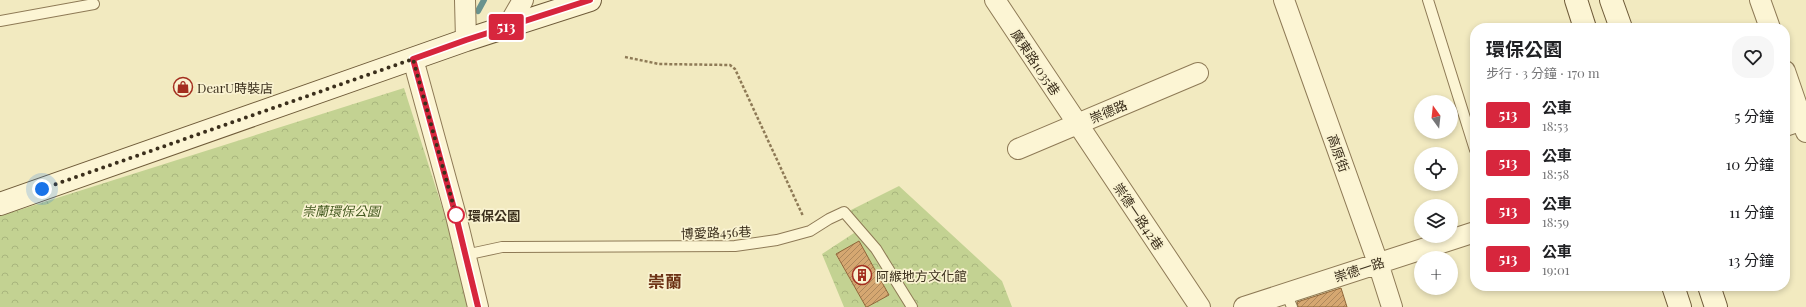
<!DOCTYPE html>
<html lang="zh-TW">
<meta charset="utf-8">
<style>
:root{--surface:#fff;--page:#f6f6f6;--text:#202124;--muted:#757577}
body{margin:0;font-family:"Playfair Display","Noto Sans TC",serif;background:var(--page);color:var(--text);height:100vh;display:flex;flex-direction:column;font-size:15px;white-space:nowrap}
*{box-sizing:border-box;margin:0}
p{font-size:13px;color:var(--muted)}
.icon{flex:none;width:22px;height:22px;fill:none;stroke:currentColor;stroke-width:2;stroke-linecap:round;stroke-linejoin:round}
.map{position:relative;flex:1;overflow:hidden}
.drawer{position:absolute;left:1470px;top:23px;width:320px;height:268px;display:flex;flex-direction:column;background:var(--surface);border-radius:16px;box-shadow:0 2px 6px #0003}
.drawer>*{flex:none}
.badge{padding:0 8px;border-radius:3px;font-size:14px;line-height:26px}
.needle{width:26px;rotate:345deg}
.controls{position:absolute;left:1414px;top:95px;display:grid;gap:8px}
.controls a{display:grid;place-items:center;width:44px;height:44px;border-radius:50%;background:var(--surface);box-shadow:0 2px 6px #0003;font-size:20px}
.you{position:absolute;width:20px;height:20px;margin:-10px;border:3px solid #fff;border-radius:50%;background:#1a73e8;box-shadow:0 0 0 6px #1a73e833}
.map>.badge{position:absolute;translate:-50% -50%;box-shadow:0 0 0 2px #fff}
.round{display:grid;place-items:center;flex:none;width:42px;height:42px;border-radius:16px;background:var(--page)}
.summary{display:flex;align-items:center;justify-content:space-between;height:68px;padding:0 16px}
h1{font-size:19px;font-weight:700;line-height:30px}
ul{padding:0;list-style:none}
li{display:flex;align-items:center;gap:12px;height:48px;padding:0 16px}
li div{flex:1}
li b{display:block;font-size:15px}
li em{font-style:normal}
li .badge{min-width:44px;font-weight:700;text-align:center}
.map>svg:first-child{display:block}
.park{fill:url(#park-crowns)}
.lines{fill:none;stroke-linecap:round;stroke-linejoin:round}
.stream{stroke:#69938e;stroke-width:6}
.building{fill:url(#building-hatch);stroke:#8f6639}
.lane-casing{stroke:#8e7a56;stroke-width:12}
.street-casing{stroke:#8e7a56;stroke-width:22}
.secondary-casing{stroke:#6f5b39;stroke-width:24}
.path{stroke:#8e7a56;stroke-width:2.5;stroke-dasharray:3 2;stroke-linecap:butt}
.lane{stroke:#fcf5d4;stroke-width:10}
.street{stroke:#fcf5d4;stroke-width:20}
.secondary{stroke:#fcf5d4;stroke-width:22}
.line-casing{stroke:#fff;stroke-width:9}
.line{stroke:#d7263d;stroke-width:6}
.walk{stroke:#3b2f1c;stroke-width:4;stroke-dasharray:0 7.2}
.stop-dot{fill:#fff;stroke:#d7263d;stroke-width:2}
.labels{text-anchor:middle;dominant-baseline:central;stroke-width:3.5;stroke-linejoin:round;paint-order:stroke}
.street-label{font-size:13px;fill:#3b2f1c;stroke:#f9f2d0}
.poi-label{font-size:13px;fill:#3b2f1c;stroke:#f9f2d0;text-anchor:start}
.park-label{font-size:13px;font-style:italic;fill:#445a20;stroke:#f9f2d0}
.stop-label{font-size:13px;font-weight:bold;fill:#3b2f1c;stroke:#f9f2d0;text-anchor:start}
.district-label{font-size:17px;font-weight:bold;fill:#6d3316;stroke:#f9f2d0}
</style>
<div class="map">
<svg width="1806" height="307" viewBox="0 0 1806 307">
<defs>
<pattern id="park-crowns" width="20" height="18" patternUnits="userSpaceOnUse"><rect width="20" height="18" fill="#c3d292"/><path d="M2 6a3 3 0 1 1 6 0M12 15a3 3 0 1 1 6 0" fill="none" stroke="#a8b57d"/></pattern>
<pattern id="building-hatch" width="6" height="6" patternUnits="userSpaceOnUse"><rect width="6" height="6" fill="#d5a771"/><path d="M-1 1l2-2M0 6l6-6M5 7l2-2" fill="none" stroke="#ae885c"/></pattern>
</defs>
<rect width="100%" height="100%" fill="#f2eac0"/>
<path class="park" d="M404,88l70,219h-474v-91z
M899,186l103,95 10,26h-145l22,-12 -30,-54 -23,14 30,52h-22l-22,-53 32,-21 -5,-22z"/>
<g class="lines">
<path class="stream" d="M478,11l6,-11"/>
</g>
<path class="building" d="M859,241l30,54 -22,12h-1l-30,-53z
M1341,288l6,19h-49l-1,-5z"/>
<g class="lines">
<g class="lane-casing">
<path id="lane" d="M1428,0l47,150
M0,21l94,-17
M465,255l37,-8 233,-1 42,-6 33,-9 19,-12 15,-7 32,37 36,58
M1286,293l6,14"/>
</g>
<g class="street-casing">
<path id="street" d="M465,0l1,40
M995,0l205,307
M1284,0l94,263 14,44
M1760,0l10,28
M508,26l15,-26
M413,59l43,157 22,91
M1785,71l21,61
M1785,126l21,-7
M1018,149l180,-76
M1244,307l231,-75"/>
</g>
<g class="secondary-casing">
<path id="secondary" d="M1576,0l9,28
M1611,0l10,28
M0,204l466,-164 124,-40
M1673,286l7,21
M1709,286l7,21"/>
</g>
<path class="path" d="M625,57l34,7 71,1 5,4 68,147"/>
<use href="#lane" class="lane"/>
<use href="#street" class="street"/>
<use href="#secondary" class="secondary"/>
</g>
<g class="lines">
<g class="line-casing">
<path id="line" d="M478,307l-22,-91 -43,-157 53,-19 124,-40"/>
</g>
<use href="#line" class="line"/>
<path class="walk" d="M42,189l371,-130 43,156"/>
</g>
<defs>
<g id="shop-ring" transform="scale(1)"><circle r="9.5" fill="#f9f2d0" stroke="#a32e1f" stroke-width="1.5"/><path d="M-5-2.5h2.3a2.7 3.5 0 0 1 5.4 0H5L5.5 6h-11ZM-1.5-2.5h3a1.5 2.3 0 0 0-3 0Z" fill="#a32e1f"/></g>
<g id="building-ring" transform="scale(1)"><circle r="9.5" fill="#f9f2d0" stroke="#a32e1f" stroke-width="1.5"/><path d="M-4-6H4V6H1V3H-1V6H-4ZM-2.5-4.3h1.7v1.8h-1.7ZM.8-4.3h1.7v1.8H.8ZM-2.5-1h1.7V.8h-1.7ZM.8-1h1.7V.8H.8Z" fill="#a32e1f"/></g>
</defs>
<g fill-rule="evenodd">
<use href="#shop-ring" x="183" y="87"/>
<use href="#building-ring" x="862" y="275"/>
</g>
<circle class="stop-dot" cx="456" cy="215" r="8"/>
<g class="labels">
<g class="street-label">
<text transform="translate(1036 62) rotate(56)">廣東路1035巷</text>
<text transform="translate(1108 111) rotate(-23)">崇德路</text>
<text transform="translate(1339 153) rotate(70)">高原街</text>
<text transform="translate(1139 216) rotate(56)">崇德一路42巷</text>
<text transform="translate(716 232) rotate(-2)">博愛路456巷</text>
<text transform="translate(1359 269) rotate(-18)">崇德一路</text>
</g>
<g class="poi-label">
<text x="197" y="87">DearU時裝店</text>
<text x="876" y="275">阿緱地方文化館</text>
</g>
<g class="park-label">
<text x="341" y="210">崇蘭環保公園</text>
</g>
<g class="stop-label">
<text x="468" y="215">環保公園</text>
</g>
<g class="district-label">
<text x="665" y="281">崇蘭</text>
</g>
</g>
</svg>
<div class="controls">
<a><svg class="needle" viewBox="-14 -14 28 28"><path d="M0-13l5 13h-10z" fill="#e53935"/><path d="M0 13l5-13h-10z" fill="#757577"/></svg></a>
<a><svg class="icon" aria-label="locate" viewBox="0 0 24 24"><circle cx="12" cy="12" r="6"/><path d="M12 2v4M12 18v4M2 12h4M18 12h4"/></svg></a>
<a><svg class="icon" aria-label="layers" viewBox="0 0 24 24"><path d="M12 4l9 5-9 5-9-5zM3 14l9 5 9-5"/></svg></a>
<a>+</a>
</div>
<div class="you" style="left:42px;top:189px"></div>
<b class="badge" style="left:506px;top:27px;background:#d7263d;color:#fff">513</b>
<section class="drawer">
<div class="summary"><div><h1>環保公園</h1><p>步行 · 3 分鐘 · 170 m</p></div><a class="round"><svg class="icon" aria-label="heart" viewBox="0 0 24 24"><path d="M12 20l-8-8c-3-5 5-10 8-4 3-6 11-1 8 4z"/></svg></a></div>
<ul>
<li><span class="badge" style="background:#d7263d;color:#fff">513</span><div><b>公車</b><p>18:53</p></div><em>5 分鐘</em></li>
<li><span class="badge" style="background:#d7263d;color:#fff">513</span><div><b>公車</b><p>18:58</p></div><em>10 分鐘</em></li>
<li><span class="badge" style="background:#d7263d;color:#fff">513</span><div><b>公車</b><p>18:59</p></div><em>11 分鐘</em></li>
<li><span class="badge" style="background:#d7263d;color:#fff">513</span><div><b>公車</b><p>19:01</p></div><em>13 分鐘</em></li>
</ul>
</section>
</div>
